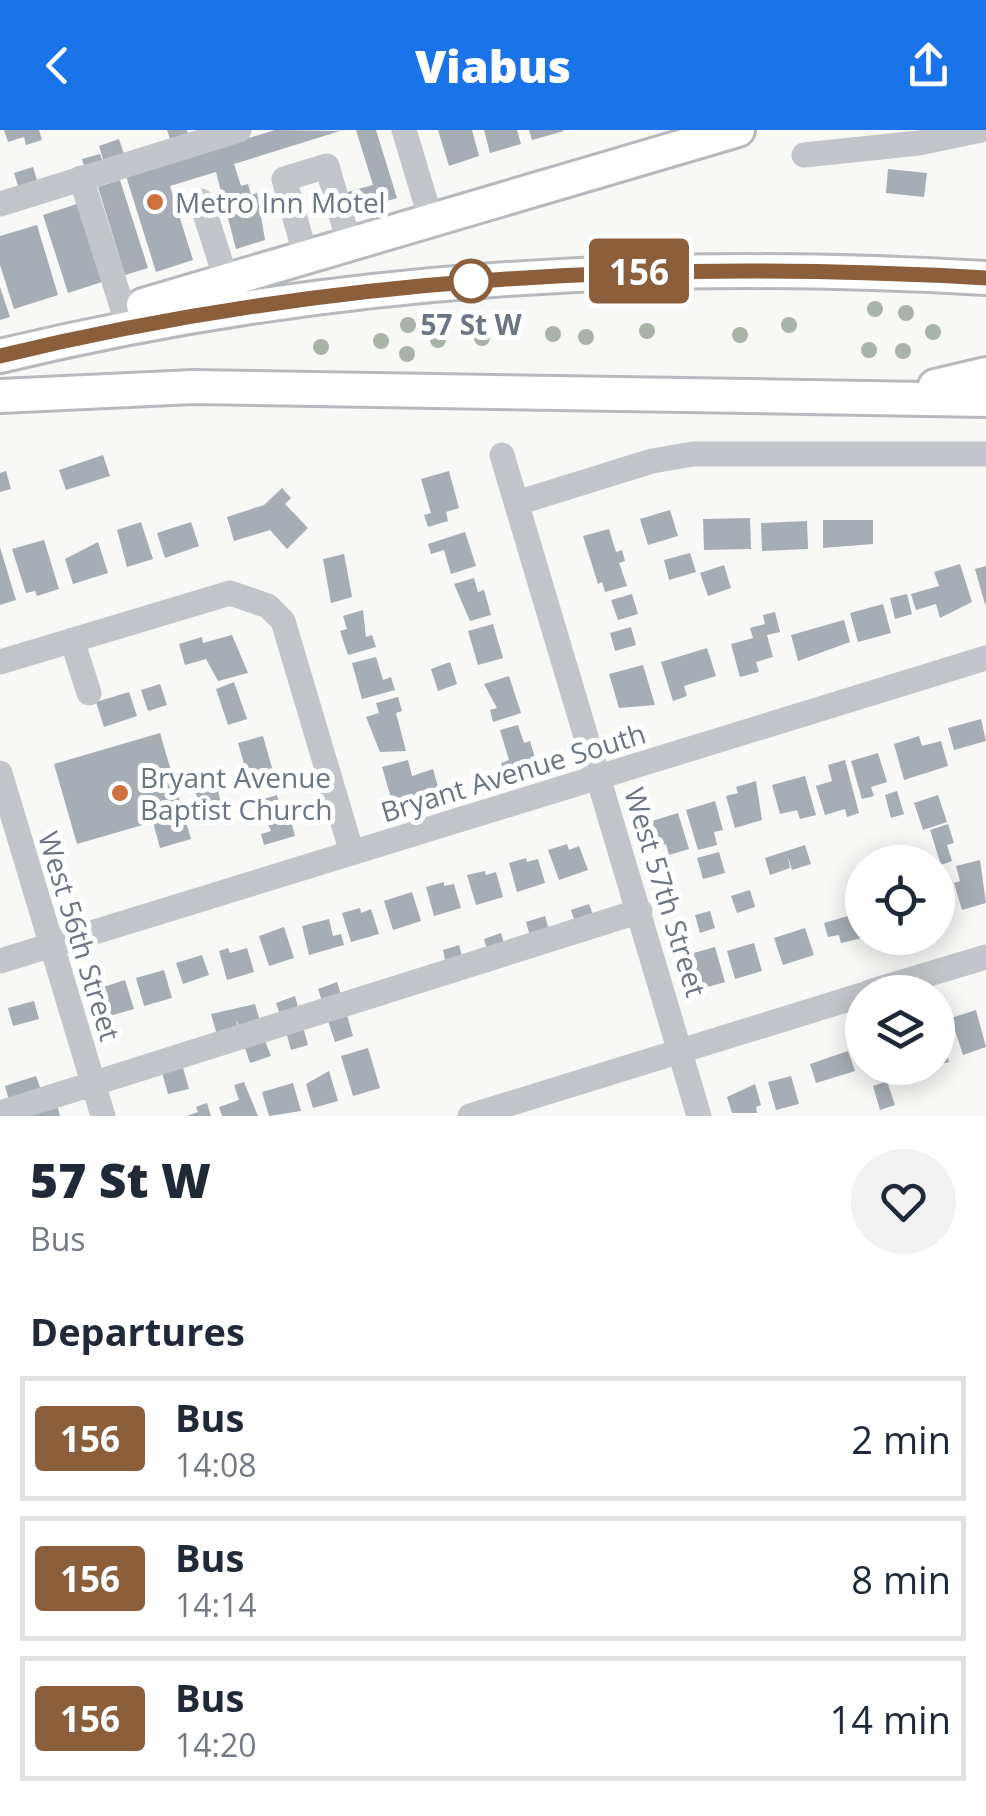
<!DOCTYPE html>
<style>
:root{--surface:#fff;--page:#f2f2f3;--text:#1f2937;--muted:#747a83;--line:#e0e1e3;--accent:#1a73e8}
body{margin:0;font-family:"Open Sans",sans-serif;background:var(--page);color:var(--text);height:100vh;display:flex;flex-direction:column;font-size:38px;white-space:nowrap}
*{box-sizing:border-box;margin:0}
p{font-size:32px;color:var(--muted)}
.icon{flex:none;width:55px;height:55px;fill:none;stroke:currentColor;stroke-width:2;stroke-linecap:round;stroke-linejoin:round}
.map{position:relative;height:986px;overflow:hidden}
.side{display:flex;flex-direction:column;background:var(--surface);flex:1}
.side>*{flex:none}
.badge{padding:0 20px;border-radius:8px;font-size:35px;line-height:65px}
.buttons{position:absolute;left:845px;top:715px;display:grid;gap:20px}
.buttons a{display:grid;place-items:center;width:110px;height:110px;border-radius:50%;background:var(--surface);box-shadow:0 5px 25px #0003;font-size:50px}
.map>.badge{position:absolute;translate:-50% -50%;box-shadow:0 0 0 5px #fff}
h2{padding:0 30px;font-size:38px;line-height:90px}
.round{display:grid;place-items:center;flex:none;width:105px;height:105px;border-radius:52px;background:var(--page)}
.head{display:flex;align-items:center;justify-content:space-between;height:170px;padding:0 30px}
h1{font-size:48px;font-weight:800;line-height:75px}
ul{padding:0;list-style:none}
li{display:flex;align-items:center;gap:30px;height:125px;margin:0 20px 15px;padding:0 10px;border:5px solid var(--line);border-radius:0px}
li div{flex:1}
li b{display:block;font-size:38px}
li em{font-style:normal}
li .badge{min-width:110px;font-weight:700;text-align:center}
header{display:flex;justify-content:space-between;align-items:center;height:130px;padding:0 30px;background:var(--accent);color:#fff;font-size:45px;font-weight:800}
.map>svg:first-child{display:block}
.building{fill:#a7adb4}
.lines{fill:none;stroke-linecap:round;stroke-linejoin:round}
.major-casing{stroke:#b6b9bd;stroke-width:38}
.minor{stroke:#c2c5c9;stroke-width:25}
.major{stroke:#fff;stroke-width:32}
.tree{fill:#aab3a8}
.line-casing{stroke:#fff;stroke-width:22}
.line{stroke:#8b5e3c;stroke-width:15}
.poi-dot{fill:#cf713e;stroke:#fff;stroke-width:4}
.stop-dot{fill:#fff;stroke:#8b5e3c;stroke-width:5}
.labels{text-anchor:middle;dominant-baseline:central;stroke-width:10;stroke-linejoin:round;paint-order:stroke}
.poi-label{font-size:28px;fill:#6b7583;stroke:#fff;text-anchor:start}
.stop-label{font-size:28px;font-weight:bold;fill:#6b7583;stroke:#fff}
.street-label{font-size:28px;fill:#6b7583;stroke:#fff}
</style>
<header><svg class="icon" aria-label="back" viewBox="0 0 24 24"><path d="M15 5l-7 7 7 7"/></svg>Viabus<svg class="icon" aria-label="share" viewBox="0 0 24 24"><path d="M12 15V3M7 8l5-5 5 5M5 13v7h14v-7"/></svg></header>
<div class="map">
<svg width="986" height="986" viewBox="0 0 986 986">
<rect width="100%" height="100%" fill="#f8f8f6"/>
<path class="building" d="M4,0h35l3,10 -16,5 -2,-8 -16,5z
M167,0h20l3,10 -18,5z
M275,0l65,1 -106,33 7,22 7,-2 3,11 6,-2 8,47 -29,9 -20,-77 -46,14 23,74 -37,12 -30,-96z
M356,0h20l21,68 -47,14 -6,-19 29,-8z
M438,0h34l7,26 -30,10z
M484,0h33l4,14 -31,9z
M529,0h34l1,1 -32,9z
M119,9l7,21 -21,6 -6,-20z
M100,24l4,12 -18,6 -4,-13z
M33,37l6,20 -19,5 -6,-19z
M888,39l39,4 -3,24 -38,-4z
M120,50l28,88 -23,7 -27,-88z
M83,72l25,78 -40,13 -25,-78z
M37,95l21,70 -44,14 -14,-44v-29z
M0,157l10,30 -10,3z
M103,325l7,21 -44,14 -7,-20z
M6,341l5,18 -11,3v-19z
M449,341l10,37 -13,4 2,9 -20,6 -4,-12 7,-2 -10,-34z
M282,358l9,10 -6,6 23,24 -21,21 -17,-19 -36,11 -7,-24 37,-12z
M670,380l8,26 -30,9 -8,-26z
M750,388l1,31 -47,1 -1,-31z
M823,390h50v24l-50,4z
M807,391l1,28 -46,2 -1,-28z
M141,392l12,37 -26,8 -10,-37z
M191,392l8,24 -34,12 -8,-25z
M609,399l7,23 6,-2 3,11 -6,2 8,23 -22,6 -3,-10 -4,2 -15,-48z
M465,402l11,34 -25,8 -7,-24 -13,4 -3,-10z
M44,410l15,49 -22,7 -2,-5 -9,2 -14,-44z
M98,412l10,31 -35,11 -8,-25z
M0,417l16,53 -16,5z
M690,423l6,19 -27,8 -5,-20z
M344,424l8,43 -21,6 -8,-44z
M960,434l12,38 -32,16 -4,-14 -20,6 -5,-16 28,-8 -5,-14z
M724,435l7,23 -23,8 -8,-23z
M986,436v38h-1l-10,-35z
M474,448l4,14 6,-2 7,25 -21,6 -16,-37z
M632,464l6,20 -20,6 -7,-20z
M907,464l5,20 -17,5 -5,-21z
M883,474l8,29 -33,9 -8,-29z
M363,480l3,27 6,-2 4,12 -28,8 -8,-24 7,-2 -4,-13z
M775,482l5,20 -13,3 6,22 -17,5 3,10 -19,5 -9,-33 22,-6 -3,-10 15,-4 -2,-9z
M844,490l6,22 -52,19 -7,-26z
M493,494l10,34 -25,7 -10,-34z
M631,497l5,18 -21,6 -5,-18z
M232,505l16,38 -30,8 -12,-22 -21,6 -6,-21 23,-7 1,6z
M707,518l9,28 -32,10 3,10 -14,5 -12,-39z
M376,527l7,23 8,-3 4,13 -33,9 -10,-36z
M450,532l7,22 -19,7 -7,-22z
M643,535l12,40 -36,3 -10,-34z
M509,546l12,37 -28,9 -3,-12 7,-2 -13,-24z
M234,552l13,37 -19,6 -12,-36z
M160,554l7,21 -19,6 -7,-21z
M129,562l8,24 -33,11 -8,-25z
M398,567l4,14 -6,2 10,38 -26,1 -14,-35 13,-4 -3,-10z
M981,589l5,22 -32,9 -6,-22z
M518,595l6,18 6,-2 8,27 -33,9 -4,-14 8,-3 -9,-30z
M160,603l31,106 -31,9 -7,-26 -76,22 -23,-80z
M263,606l13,46 -18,5 -2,-8 -7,2 -11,-38z
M919,606l3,10 19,-5 7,25 -44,14 -10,-36z
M878,623l9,29 -16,5 3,9 -12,3 -11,-38z
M408,630l4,16 21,-7 6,21 -45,18 -12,-41z
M845,630l14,53 -12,4 -2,-8 -20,6 -9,-29 16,-5 -4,-16z
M805,646l11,39 -16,4 -3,-9 -17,4 -8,-29z
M756,651l6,39 -27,8 -9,-32 12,-3 -2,-6z
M216,654l6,22 -21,5 -6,-21z
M897,661l7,23 -13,4 -6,-23z
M277,665l5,20 7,-2 6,23 -31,9 -3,-11 10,-3 -14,-30z
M938,665l9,27 -24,8 -9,-27z
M715,671l8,29 -9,2 3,13 -19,5 -12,-40z
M678,683l11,36 -20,6 -3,-11 -9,3 -8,-25z
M948,694l6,19 -7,2 5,16 -11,4 -11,-35z
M567,714l2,6 10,-4 9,24 -29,10 -11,-30z
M805,715l6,19 -19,6 -4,-13 2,11 -20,7 -5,-17z
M719,722l6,21 -22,6 -6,-21z
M526,728l1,4 11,-3 7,24 -28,9 -8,-29z
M980,730l6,43 -24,7 -8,-27 6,-2 -4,-15z
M485,741l1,4 10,-3 7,25 -27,8 -9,-30z
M444,752v4l10,-2 7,24 -27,8 -8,-29z
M750,760l5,17 -18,6 -6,-17z
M412,762l9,29 -28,9 -9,-29z
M938,762l7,22 -7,2z
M589,774l7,19 -19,6 -6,-19z
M360,778l1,5 10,-4 8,25 -28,8 -9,-29z
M710,781l5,17 -15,5 -5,-18z
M858,783l4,25 -21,5 -2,-8 -11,2 -4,-14z
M545,786l6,21 -19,6 -6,-21z
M329,789l4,17 8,-2 3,11 -35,10 -7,-29z
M284,797l10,31 -25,8 -10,-30z
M805,798l9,27 -31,10 -9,-27z
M501,803l5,18 -17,5 -5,-17z
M754,813l8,28 -27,8 -8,-28z
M459,815l5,19 -17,4 -4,-18z
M715,817l10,35 -24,7 -11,-35z
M228,818l2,5 17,-5 7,24 -27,8 -8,-29z
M202,825l7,20 -26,9 -7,-21z
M164,840l8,28 -28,8 -8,-28z
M125,850l9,29 -28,8 -9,-28z
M337,852l6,19 -19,6 -6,-18z
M295,866l5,18 -18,6 -6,-17z
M34,871l5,18 -26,7 -5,-18z
M255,874l6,21 -20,6 -5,-12 3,13 -21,6 -7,-24z
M976,880l10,37 -23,8 -12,-37z
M347,885l6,21 -18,6 -7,-21z
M938,892l11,40 -11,3z
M303,897l5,18 -17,5 -5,-18z
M264,908l7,18 -21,7 -6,-18z
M368,918l12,40 -27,8 -12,-40z
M848,921l7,20 -39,12 -6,-19z
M182,934l7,25 -21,5 -7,-25z
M882,938h17l2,8 -16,5z
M329,941l9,30 -25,7 -7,-24z
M36,946l5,14 -32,10 -4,-14z
M791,946l8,28 -23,6 -8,-28z
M887,951l8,24 -15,5 -7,-24z
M244,952l14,34h-36l-3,-9 20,-7 -5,-15z
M293,953l8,28 -32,5 -7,-24z
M755,954l6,21 -5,2 1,6h-25l-5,-16z
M207,973l4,13h-24l11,-4 -2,-5z
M57,975l3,11h-38z"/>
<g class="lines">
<g class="major-casing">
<path id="major" d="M143,175l595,-175
M0,226c328,-79 649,-97 986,-78
M935,256l51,-12
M0,266l193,-9 793,13"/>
</g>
<path class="minor" d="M404,0l28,93
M804,25l115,-12 62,-13
M81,48l47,147
M201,71l25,78
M0,74l239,-74
M306,127l-22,-78 43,-13 23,80
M502,325l197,661
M517,373l135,-42 41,-7h293
M72,510l17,53
M0,532l230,-69 38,13 15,15 69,232
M0,643l103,343
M0,831l986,-303
M869,862l117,-35
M0,983l640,-202
M470,986l392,-121"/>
<use href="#major" class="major"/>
</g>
<g class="tree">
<circle cx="875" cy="179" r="8"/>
<circle cx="906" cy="183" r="8"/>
<circle cx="408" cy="195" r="8"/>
<circle cx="789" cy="195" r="8"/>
<circle cx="647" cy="201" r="8"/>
<circle cx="933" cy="202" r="8"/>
<circle cx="553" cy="204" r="8"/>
<circle cx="740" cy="205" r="8"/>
<circle cx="586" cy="207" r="8"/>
<circle cx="482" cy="208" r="8"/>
<circle cx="438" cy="210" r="8"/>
<circle cx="381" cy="211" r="8"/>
<circle cx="321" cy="217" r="8"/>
<circle cx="869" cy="220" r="8"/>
<circle cx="903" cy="221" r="8"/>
<circle cx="407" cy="224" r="8"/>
</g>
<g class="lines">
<g class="line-casing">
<path id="line" d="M0,226c324,-79 654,-97 986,-78"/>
</g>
<use href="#line" class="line"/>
</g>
<g class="poi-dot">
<circle cx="155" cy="72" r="10"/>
<circle cx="120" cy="663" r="10"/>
</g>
<circle class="stop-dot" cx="471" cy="151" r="20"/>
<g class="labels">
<g class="poi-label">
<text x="175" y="72">Metro Inn Motel</text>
<text x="140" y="647">Bryant Avenue<tspan x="140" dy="32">Baptist Church</tspan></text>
</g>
<g class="stop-label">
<text x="471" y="194">57 St W</text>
</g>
<g class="street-label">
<text transform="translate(513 642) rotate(-17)">Bryant Avenue South</text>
<text transform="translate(666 762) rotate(73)">West 57th Street</text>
<text transform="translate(80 806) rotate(73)">West 56th Street</text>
</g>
</g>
</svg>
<div class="buttons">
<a><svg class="icon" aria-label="locate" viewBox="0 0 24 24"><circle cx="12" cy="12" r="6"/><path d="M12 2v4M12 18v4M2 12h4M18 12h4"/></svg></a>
<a><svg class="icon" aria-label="layers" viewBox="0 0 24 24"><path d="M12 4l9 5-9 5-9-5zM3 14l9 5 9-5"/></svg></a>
</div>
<b class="badge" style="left:639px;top:141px;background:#8b5e3c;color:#fff">156</b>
</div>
<section class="side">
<div class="head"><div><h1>57 St W</h1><p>Bus</p></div><a class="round"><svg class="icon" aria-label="heart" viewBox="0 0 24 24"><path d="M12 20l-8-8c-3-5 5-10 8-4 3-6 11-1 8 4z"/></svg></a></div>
<h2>Departures</h2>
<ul>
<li><span class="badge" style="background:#8b5e3c;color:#fff">156</span><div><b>Bus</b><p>14:08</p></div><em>2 min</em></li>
<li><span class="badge" style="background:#8b5e3c;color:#fff">156</span><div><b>Bus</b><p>14:14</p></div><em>8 min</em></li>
<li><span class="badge" style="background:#8b5e3c;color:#fff">156</span><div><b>Bus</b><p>14:20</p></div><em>14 min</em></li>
</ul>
</section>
